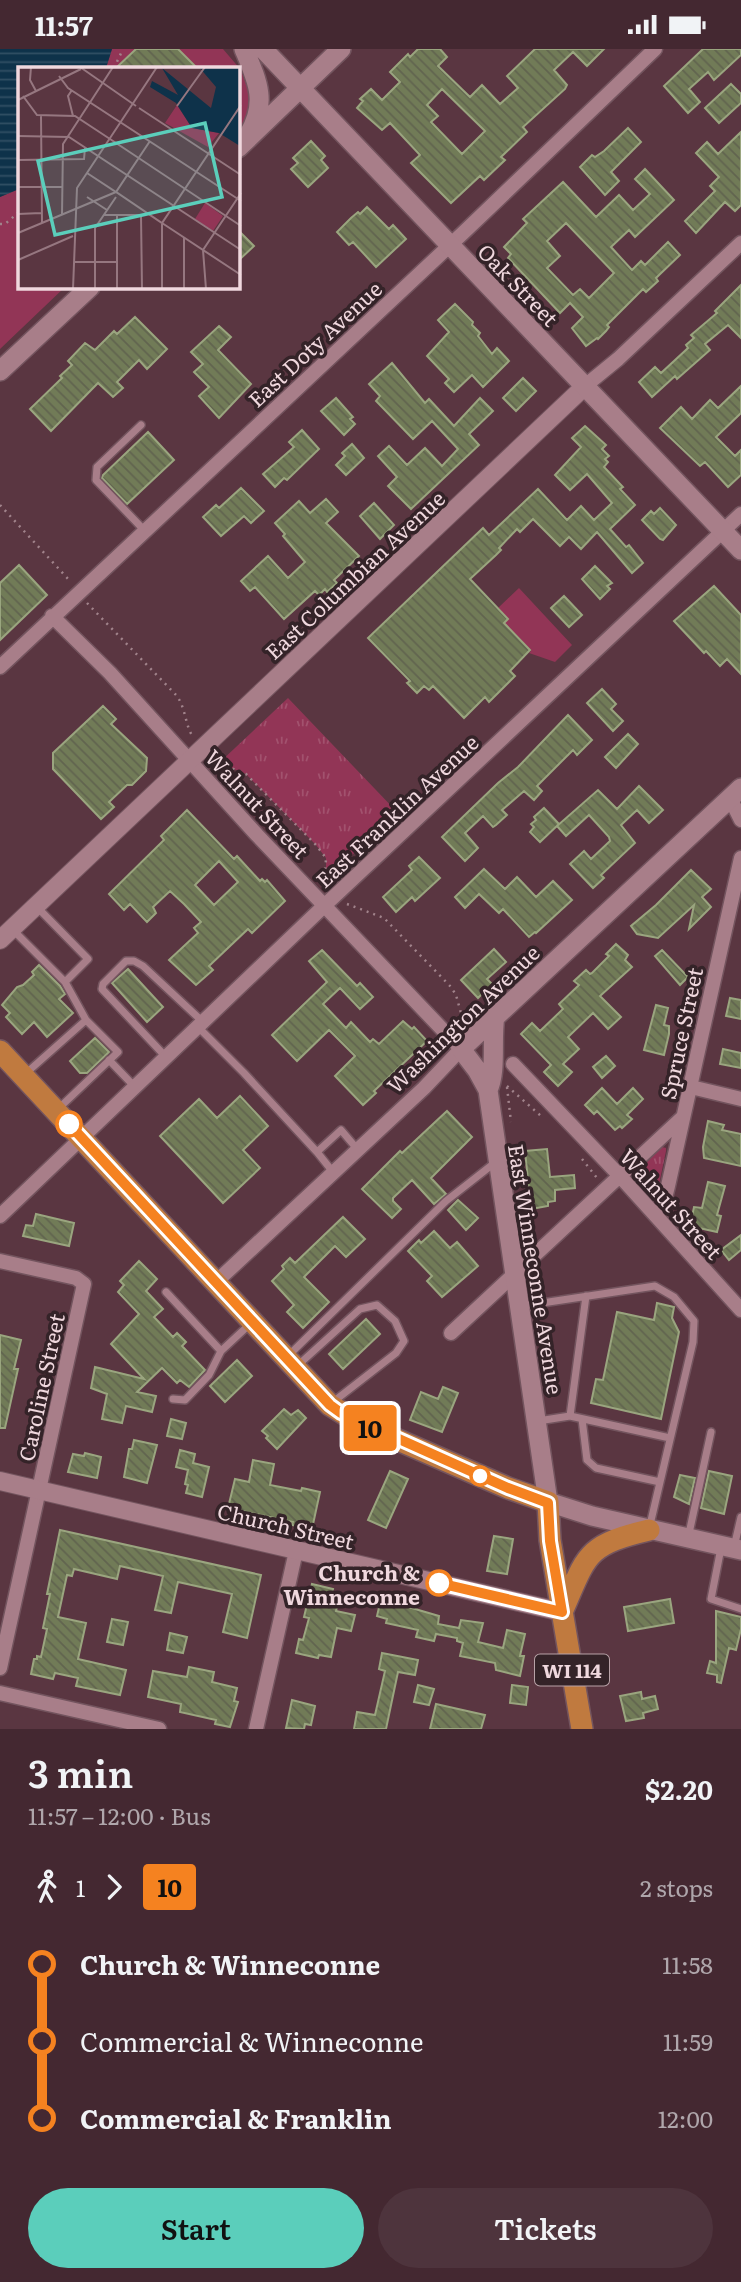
<!DOCTYPE html>
<meta charset="utf-8">
<style>
:root{--surface:#442831;--page:#4e343d;--text:#f1f3f6;--muted:#afa6ab;--accent:#5bcebb}
body{margin:0;font-family:Literata,serif;background:var(--page);color:var(--text);height:100vh;display:flex;flex-direction:column;font-size:26px;white-space:nowrap}
*{box-sizing:border-box;margin:0}
p{font-size:23px;color:var(--muted)}
.icon{flex:none;width:38px;height:38px;fill:none;stroke:currentColor;stroke-width:2;stroke-linecap:round;stroke-linejoin:round}
.map{position:relative;height:1680px;overflow:hidden}
.panel{display:flex;flex-direction:column;background:var(--surface);flex:1}
.panel>*{flex:none}
.badge{padding:0 14px;border-radius:5px;font-size:24px;line-height:46px}
.map>.badge{position:absolute;translate:-50% -50%;box-shadow:0 0 0 4px #fff}
.legs{display:flex;align-items:center;gap:10px;height:77px;padding:0 28px;font-size:23px}
.legs p{margin-inline-start:auto}
.overview{display:flex;align-items:center;justify-content:space-between;height:119px;padding:0 28px}
h1{font-size:38px;font-weight:600;line-height:52px}
.cta{display:flex;gap:14px;margin-top:auto;padding:14px 28px}
.cta a{flex:1;height:80px;border-radius:42px;background:var(--accent);color:#111;font-size:28px;font-weight:600;line-height:80px;text-align:center}
.cta a+a{background:var(--page);color:var(--text)}
ul{padding:0 28px;list-style:none}
li{display:flex;align-items:center;gap:24px;height:77px;font-size:26px}
li i{display:grid;place-items:center;width:10px;height:100%;margin:0 9px;background:currentColor}
li i::after{content:'';width:18px;height:18px;margin:-9px;border:5px solid;border-radius:50%;background:var(--surface)}
li p{margin-inline-start:auto}
li:first-child i{background:linear-gradient(#0000 50%,currentColor 0)}
li:last-child i{background:linear-gradient(currentColor 50%,#0000 0)}
.status{display:flex;justify-content:space-between;align-items:center;height:49px;padding:0 35px;background:var(--surface);direction:ltr}
.status svg{height:19px;fill:currentColor}
.map>svg:first-child{display:block}
.grass{fill:url(#grass-tufts)}
.green{fill:#923556}
.water{fill:url(#water-rules)}
.building{fill:url(#building-back-hatch);stroke:#9aa57f;stroke-width:2;fill-rule:evenodd}
.lines{fill:none;stroke-linecap:round;stroke-linejoin:round}
.service-casing{stroke:#73545e;stroke-width:10}
.minor-casing{stroke:#73545e;stroke-width:17}
.tertiary-casing{stroke:#73545e;stroke-width:20}
.secondary-casing{stroke:#73545e;stroke-width:22}
.primary-casing{stroke:#73545e;stroke-width:24}
.path{stroke:#a1838b;stroke-width:2.5;stroke-dasharray:2 5;stroke-linecap:butt}
.service{stroke:#a87e89;stroke-width:7}
.minor{stroke:#a87e89;stroke-width:14}
.tertiary{stroke:#a87e89;stroke-width:18}
.secondary{stroke:#a87e89;stroke-width:19}
.primary{stroke:#c07a3f;stroke-width:21}
.line-1-casing{stroke:#fff;stroke-width:16}
.line-1{stroke:#f58220;stroke-width:10}
.stop-1-dot{fill:#fff;stroke:#f58220;stroke-width:3.5}
.labels{text-anchor:middle;dominant-baseline:central;stroke-width:7;stroke-linejoin:round;paint-order:stroke}
.shield{fill:#342328;stroke:#b8a2a7;stroke-width:2}
.shield-label{font-size:19px;font-weight:bold;fill:#f0d8de}
.street-label{font-size:21px;fill:#f0d8de;stroke:#342328}
.stop-label{font-size:21px;font-weight:bold;fill:#f0d8de;stroke:#342328;text-anchor:end}
.inset-road{fill:none;stroke:#967780;stroke-width:2}
.view{fill:#5bcebb;fill-opacity:0.15;stroke:#5bcebb;stroke-width:3.5}
.inset-edge{fill:none;stroke:#f0d8de;stroke-width:3.5}
</style>
<div class="status"><b>11:57</b><svg viewBox="0 0 49 12"><path d="M0 12V9h3v3zM5 12V6h3v6zM10 12V3h3v9zM15 12V0h3v12zM26 1h20v11H26zM47 4h2v5h-2z"/></svg></div>
<div class="map">
<svg width="741" height="1680" viewBox="0 0 741 1680">
<defs>
<pattern id="grass-tufts" width="24" height="20" patternUnits="userSpaceOnUse" patternTransform="scale(1.75)"><rect width="24" height="20" fill="#923556"/><path d="M3 7l-1-3M5 7V3M7 7l1-3M15 17l-1-3M17 17v-4M19 17l1-3" fill="none" stroke="#a2526e"/></pattern>
<pattern id="water-rules" width="6" height="5" patternUnits="userSpaceOnUse" patternTransform="scale(1.75)"><rect width="6" height="5" fill="#0e324a"/><path d="M0 2.5h6" fill="none" stroke="#314f64"/></pattern>
<pattern id="building-back-hatch" width="6" height="6" patternUnits="userSpaceOnUse" patternTransform="scale(1.75)"><rect width="6" height="6" fill="#717b57"/><path d="M-1 5l2 2M0 0l6 6M5-1l2 2" fill="none" stroke="#61644f"/></pattern>
</defs>
<rect width="100%" height="100%" fill="#5a3641"/>
<path class="grass" d="M288,649l109,114 -71,68v-22l-10,-13 -70,-71 -27,-11z
M662,1098l4,1v3l-9,43 -3,4 -21,-22z"/>
<path class="green" d="M112,0h111l18,21 11,31 -8,25 -6,4v-62h-132z
M19,140v98h46l-65,62v-152z
M519,539l53,57 -17,17 -26,-9 2,-2 -27,-28 4,-4 -10,-11z"/>
<path class="water" d="M0,0h112l-6,19h-87v121l-19,8z"/>
<path class="building" d="M136,0h42l19,19h-81z
M418,0h22l7,8 -9,9 32,31 12,-12 18,19 18,-16 -11,-12 28,-27h69l-17,17 -14,-14 -19,18 13,15 -2,4 -42,38 4,5 -26,25 4,3 -21,20 -4,-4 -29,27 -40,-40 9,-8 -30,-32 -8,7 -25,-22 6,-7 -3,-2 11,-10 11,11 18,-18 -10,-10 18,-18 2,3zM442,40l43,42 -23,23 -31,-32 7,-6 -11,-11z
M703,0h38v6l-27,25 -6,-8 -19,17 11,13 -12,11 -24,-27z
M731,35l10,10v9l-22,20 -14,-15z
M628,79l13,14 -30,30 8,9 -14,14 -25,-28 12,-12 3,2 9,-6z
M741,83v73l-6,6 -10,-9 -29,31 -11,-12 30,-30 -5,-5 9,-9 -23,-24 11,-11 11,12z
M311,92l14,15 -4,4 7,8 -20,19 -17,-18 7,-6 -5,-5z
M645,120l29,31 -39,37 -6,-7 -18,17 21,23 9,-9 4,4 23,-23 12,13 -24,23 2,3 -12,11 -3,-3 -36,36 2,2 -3,4 -8,8 -1,-1 -11,8 -14,-18 11,-11 -13,-14 -10,10 -52,-55 3,-4 -7,-7 23,-24 -4,-4 40,-37 33,35 23,-22 14,15 17,-16 -15,-15zM566,174l48,50 -25,25 -9,-9 -7,6 -26,-27 13,-12 -13,-15z
M367,158l22,22 4,-4 13,14 -30,28 -23,-25 -4,3 -12,-13 14,-14 7,-6 2,2z
M238,181l16,16 -16,15z
M741,236v53l-13,-13 -23,19 5,6 -33,29 -2,-3 -23,21 -13,-15 16,-15 6,6 27,-25 -2,-3 8,-7 -3,-3 26,-22 -2,-2z
M455,255l18,18 -1,3 8,8 -2,3 14,18 5,-6 12,13 -26,26 -11,-12 -18,17 -9,-9 4,-4 -22,-23 22,-24 -11,-12z
M135,268l32,32 -20,20 -8,-9 -22,22 6,6 -10,9 -15,-14 -47,48 -21,-22 32,-31 -2,-2 12,-11 -4,-4 17,-18 10,7 19,-19 3,3z
M219,277l12,11 -13,13 33,34 -32,34 -20,-22 10,-9 -15,-15 9,-8 -12,-12z
M392,314l33,40 4,-4 25,27 26,-28 13,13 -24,23 10,11 -68,64 -23,-23 9,-9 -19,-21 11,-10 18,19 18,-17 17,18 16,-17 -26,-28 -19,18 -37,-38 4,-5 -11,-12z
M523,329l13,13 -20,20 -13,-13z
M741,337v27l-25,24 19,19 6,-6v25l-13,12 -23,-25 -5,4 -40,-38 21,-21 11,12 18,-19 8,8z
M336,349l17,19 -3,2 5,5 -11,11 -23,-24z
M585,377l21,19 -4,4 7,7 -4,3 3,3 -4,5 19,20 -3,2 15,16 -25,24 16,18 3,-2 14,18 -11,10 -35,-41 -16,17 -12,-12 -9,9 -27,-27 -13,13 -3,-3 -18,19 2,2 -5,5 -26,24 38,40 -4,4 26,27 -20,21 5,5 -26,26 -4,-5 -21,21 -31,-32 -4,4 -5,-4 -7,7 -10,-10 3,-2 -42,-43 115,-110 6,7 49,-46 29,31 14,-14 13,14 18,-17 -25,-29 -17,16 -15,-15 26,-28 -9,-9z
M302,381l17,19 -32,31 -3,-2 -9,9 -12,-13 31,-27 -5,-5z
M148,383l26,28 -47,44 -25,-26 1,-3z
M352,395l12,14 -18,17 -10,-10 9,-9 -3,-3z
M241,439l23,23 -13,12 -7,-7 -23,20 -18,-19 13,-12 3,3z
M326,450l12,13 -12,11 33,33 -25,24 3,3 -10,9 -2,-3 -6,6 -4,-4 -31,28 -29,-32 -5,4 -9,-10 27,-25 20,22 17,-16 -22,-26 2,-2 -10,-11 24,-22 11,12z
M374,454l20,22 -14,14 -20,-23z
M660,459l16,17 -13,15 -3,-1 -18,-19 9,-9 3,3z
M19,516l28,30 -47,45v-57z
M595,517l17,17 -5,3 3,3 -10,10 -18,-20z
M714,537l27,29v59l-14,-15 -7,7 -14,-15 -2,2 -30,-32z
M564,547l18,19 -13,12 -18,-19z
M602,640l14,15 -5,5 12,12 -10,10 -26,-28z
M103,657l13,13 -5,5 36,34 -1,13 -14,14h-5l-18,17 5,5 -13,12 -48,-50v-16z
M568,666l24,25 -15,15 -4,-5 -36,36 5,5 -8,9 -10,-9 -22,19 5,5 -11,10 -3,2 -10,-11 -18,17 13,15 -13,13 -23,-24 56,-54 20,-16z
M628,685l10,10 -22,24 -11,-11z
M639,737l24,24 -14,13 -12,-13 -16,15 14,18 -34,32 3,3 -11,10 -23,-24 14,-13 7,8 19,-18 -1,-4 -20,-22 -23,21 -9,-10 41,-36 19,19z
M544,759l15,16 -19,18 -10,-10 4,-5 -3,-3 5,-4 -2,-3z
M187,761l47,49 3,-3 23,25 2,-2 3,3 2,-2 18,21 -33,32 -4,-4 -39,37 4,4 -17,15 -27,-25 29,-27 -4,-5 7,-6 -17,-18 -14,-13 -17,16 3,6 -9,9 -17,-18 -6,6 -15,-16 55,-54 -3,-4zM219,812l19,21 -24,23 -19,-20z
M419,808l21,21 -25,23 -3,-4 -16,15 -13,-15 29,-27 -3,-4z
M484,820l21,20 12,-12 19,20 17,-16 19,19 -36,33 -1,-1 -6,5 -26,-28 -4,4 -20,-19 -14,14 -10,-11z
M691,821l20,19 -9,8 9,10 -22,22 5,-24 -36,33 -21,-4 -6,-8 25,-21z
M616,895l12,11 -3,5 7,7 -32,29 21,21 -13,12 -15,-16 -25,24 11,12 -16,15 9,8 -14,14 -14,-14 7,-7 -30,-31 11,-11 8,8 23,-22 -4,-5 20,-19 -5,-4 12,-11 4,4 2,-1 17,-17 -3,-2z
M494,900l12,13 -19,17 5,5 -14,14 -17,-18z
M322,901l35,36 3,-3 13,14 -13,12 -20,-21 -17,16 23,24 5,-6 19,20 3,-3 6,5 24,-23 9,8 2,-2 13,14 -53,50 2,2 -13,12 -28,-29 20,-20 -26,-26 -32,31 -25,-26 55,-53 -18,-21z
M662,901l26,27 -8,8 -25,-29z
M39,916l21,21 5,8 -6,5 14,14 -26,24 -13,-15 -12,12 -16,-17 4,-4 -8,-8 15,-18 6,-2 11,-10 -2,-3z
M128,920l35,38 -16,15 -35,-39z
M730,949l11,2v19l-15,-3z
M656,956l12,3 -4,17 5,1v8l-5,21 -20,-5z
M95,989l14,14 -22,21h-7l-10,-12z
M723,1000l18,4v15l-21,-4z
M606,1007l9,10 -13,12 -9,-11z
M602,1039l15,16 16,-16 10,11 -16,16 5,4 -10,9 -2,-2 -5,4 -18,-19 -3,3 -9,-9z
M240,1047l28,30 -25,24 17,18 -37,35 -63,-67 39,-37 18,19z
M447,1062l25,26 -41,41 15,16 -12,10 -22,-24 -19,18v3l8,8 -9,9 -30,-29 38,-38 2,2z
M708,1072l16,4 -2,5 19,4v32l-37,-8 -1,-11z
M547,1100l3,28 24,-2 1,13 -20,2v11l-7,1v4l-17,3 -6,-58z
M708,1133l17,4 -8,29 4,1 -4,16 -27,-6 4,-19 8,1z
M458,1151l20,18 -12,12 -18,-20z
M36,1165l38,9 -5,23 -46,-10 3,-11 7,1z
M343,1168l22,22 -19,18 -11,-11 -31,31 25,25 -26,26 -16,-16 7,-7 -22,-24 12,-12 -2,-3 8,-8 5,5z
M434,1182l16,17 7,-6 21,24 -36,31 -15,-16 5,-5 -24,-25 11,-11 2,3z
M741,1186v15l-12,10 -8,-10z
M139,1212l18,18 -11,12 17,18 -9,8 19,20 4,-4 9,9 -4,4 23,24 -16,17 -9,-7 -3,3 -15,-15 -25,24 19,4 -4,16 -26,-6 -4,17 -20,-4 5,-25 -16,-6 4,-21 49,12 -33,-35 28,-30 -21,-22 6,-7 -4,-4z
M657,1254l17,4 -2,11 7,14 -18,87 -70,-16 5,-24 7,1 14,-68 37,8z
M366,1270l14,15 -37,35 -14,-15z
M0,1286l21,5 -7,29h4l-13,59h-5z
M237,1311l15,16 -27,26 -15,-16z
M443,1338l15,6 -16,39 -32,-12 11,-28 17,7z
M284,1360l7,6 7,-5 8,8 -29,31 -11,-11 2,-2 -6,-5z
M171,1370l15,4 -4,16 -15,-3z
M134,1391l23,5 -10,38 -23,-6 5,-28h3z
M180,1401l15,4 -2,9 16,4 -7,30 -16,-4 2,-8 -3,-1 3,-14 -12,-3z
M85,1404l16,4 -4,21 -29,-6 5,-18 11,2z
M253,1411l21,4 -4,21 31,6 1,-3 18,4 -8,37 -20,-4 1,-3 -65,-14 7,-29 14,3z
M390,1422l18,8 -22,49 -18,-8z
M709,1422l23,5 -8,38 -23,-6z
M680,1426l15,3 -6,26 -15,-7z
M60,1481l201,45 -14,63 -24,-6 9,-38 -54,-12 -7,31 -16,-3 8,-34 -43,-10 -3,13 -43,-10 -2,7 -5,-1 -9,42 28,6 -8,36 48,11 -6,25 -44,-9 2,-8 -23,-5 -2,6 -22,-5 3,-15h3v-3l4,1 6,-28 -4,-1 7,-34h-3z
M494,1487l19,3 -6,35 -20,-3z
M312,1535l21,5 -1,4 8,2 -4,16 19,4 -4,16 -14,-3 -6,29 -12,-2 -1,3 -22,-5 3,-14 4,1 6,-22 -5,-1z
M381,1550l58,17 -1,8 21,4 2,-8 22,3 -5,19 25,6 4,-18 18,4 -5,22h4l-4,20 -24,-6 -1,-7 -35,-7 3,-13 -6,-2v-3l-21,-4 -2,7 -18,-4 2,-7 -32,-7 1,-4 -10,-3z
M670,1550l4,24 -46,8 -4,-24z
M716,1562l25,6v12l-5,21 -7,-2 -8,35 -4,-1v-7l-10,-2 3,-12 6,2z
M112,1570l16,3 -5,23 -16,-3z
M170,1584l17,4 -4,16 -16,-3z
M382,1604l36,7 -3,15 -17,-3 -12,57h-32l3,-17 18,3 10,-44 -6,-2z
M189,1618l25,5 -2,10 25,6 -3,13 4,1 -8,25 -15,-3 1,-4 -36,-8 1,-8 -33,-7 5,-26 34,6z
M418,1636l16,4 -5,16 -15,-3z
M512,1636l16,2 -2,18 -16,-2z
M641,1643l1,7 13,-3 3,13 -15,4 1,5 -18,3 -6,-25z
M292,1651l23,6 -4,19 -6,-1 -1,5 -18,-1z
M436,1655l49,11 -4,14h-51z"/>
<g class="lines">
<g class="service-casing">
<path id="service" d="M141,376l-44,42 -1,13 48,50
M36,857l52,53 -23,23
M12,880l53,53 21,38
M198,978l46,46 73,79
M166,1008l-64,-68 1,-5 23,-23h8l9,5 60,56
M109,1011l26,27
M24,1026l62,-55 32,32 -60,57
M333,1123l-16,-20 24,-22 17,20
M166,1243l55,59
M522,1257l133,-20 19,11 20,24 -1,21 -44,187
M288,1307l158,-155 51,-40
M296,1318l64,-58 17,-4 18,16 9,20 -8,12 -63,49
M173,1350l12,1 24,-25 12,-24 29,-27
M570,1367l100,22
M582,1370l5,41 9,8 64,14
M538,1372l32,-5 16,-120
M688,1489l23,-106
M734,1498l7,-30
M721,1499l-10,51 30,10"/>
</g>
<g class="minor-casing">
<path id="minor" d="M585,337l33,-27 123,-116
M52,567l58,57 147,162 204,214 -37,39 -208,194
M0,618l463,-434 192,-184
M730,749l11,22
M513,1015l106,111 122,135
M691,1038l50,12
M655,1166l8,-9 5,-20 73,-328
M0,1167l325,-311 416,-391
M0,1212l76,17 8,6 -84,384
M451,1284l232,-216
M0,1644l159,36
M256,1680l40,-178"/>
</g>
<g class="tertiary-casing">
<path id="tertiary" d="M0,891l585,-554
M0,1432l562,131"/>
</g>
<g class="secondary-casing">
<path id="secondary" d="M244,0c13,31 24,53 5,85
M263,0l478,501
M238,99l103,-99
M0,322l90,-84
M741,739l-280,261 16,21 11,20 60,412 44,14 149,34
M488,1041c9,-19 3,-51 7,-74"/>
</g>
<g class="primary-casing">
<path id="primary" d="M0,1002l330,354 29,18 149,65 40,14 2,38 32,189
M562,1563c25,-57 23,-67 87,-82"/>
</g>
<path class="path" d="M114,19l9,-19
M0,175h5l14,-12
M0,456l70,76
M87,554l90,93c9,13 8,29 16,41
M213,712l33,13 70,71 10,13 -1,18 3,8
M347,855l37,14 67,69 5,8 8,29
M507,1037l34,30
M507,1038l4,35
M582,1110l15,19"/>
<use href="#service" class="service"/>
<use href="#minor" class="minor"/>
<use href="#tertiary" class="tertiary"/>
<use href="#secondary" class="secondary"/>
<use href="#primary" class="primary"/>
</g>
<g class="lines">
<g class="line-1-casing">
<path id="line-1" d="M69,1075l261,281 11,8 167,75 40,15 2,38 12,71 -123,-29"/>
</g>
<use href="#line-1" class="line-1"/>
</g>
<g class="stop-1-dot">
<circle cx="69" cy="1075" r="12"/>
<circle cx="480" cy="1427" r="9"/>
<circle cx="439" cy="1534" r="12"/>
</g>
<g class="labels">
<rect class="shield" x="535" y="1605.5" width="74" height="31" rx="5"/>
<g class="shield-label">
<text x="572" y="1621">WI 114</text>
</g>
<g class="street-label">
<text transform="translate(519 235) rotate(46)">Oak Street</text>
<text transform="translate(314 294) rotate(-43)">East Doty Avenue</text>
<text transform="translate(354 525) rotate(-43)">East Columbian Avenue</text>
<text transform="translate(258 754) rotate(47)">Walnut Street</text>
<text transform="translate(396 761) rotate(-43)">East Franklin Avenue</text>
<text transform="translate(462 969) rotate(-44)">Washington Avenue</text>
<text transform="translate(680 984) rotate(-78)">Spruce Street</text>
<text transform="translate(672 1154) rotate(48)">Walnut Street</text>
<text transform="translate(537 1220) rotate(81)">East Winneconne Avenue</text>
<text transform="translate(40 1338) rotate(-78)">Caroline Street</text>
<text transform="translate(286 1476) rotate(13)">Church Street</text>
</g>
<g class="stop-label">
<text x="420" y="1522">Church &amp;<tspan x="420" dy="24">Winneconne</tspan></text>
</g>
</g>
<g transform="translate(18 18)">
<rect width="222" height="222" fill="#5a3641"/>
<path d="M159,38l15,23 27,5 -11,14 -43,-24zM187,136l18,13 -10,15 -18,-12z" fill="#923556"/>
<path d="M181,0h41v79l-21,-13 -27,-5 -16,-25 -26,-16 2,-6 26,14 -16,-27 49,40 5,-21z" fill="#0e324a"/>
<path class="inset-road" d="M13,0l-1,13 6,11M62,0l56,39M41,9l9,12 173,113M54,23l-4,6 5,20M5,29l14,19 38,1 35,23M0,33l63,-31M159,39l28,-39M121,41l102,67M23,49l1,107M0,69l51,1 172,113M92,72l131,87M0,93l66,-1 1,-11M69,106l29,19 34,-51M0,120h44M69,130l20,13M0,147l23,-1M44,148l1,-71 50,-77M86,148h37M99,148v74M123,148l1,74M144,156l79,52M0,166l98,-41 46,31 79,-118M166,171v51M0,193l55,-24M56,195h43M55,222l4,-101 80,-121M77,222v-61l21,-31M144,222v-65M188,222l-3,-39 38,-57"/>
<path class="view" d="M187,56l17,74 -167,38 -17,-74z"/>
<rect width="222" height="222" class="inset-edge"/>
</g>
</svg>
<b class="badge" style="left:370px;top:1379px;background:#f58220;color:#111">10</b>
</div>
<section class="panel">
<div class="overview"><div><h1>3 min</h1><p>11:57 – 12:00 · Bus</p></div><b>$2.20</b></div>
<div class="legs"><svg class="icon" aria-label="walk" viewBox="0 0 24 24"><circle cx="13" cy="4" r="2"/><path d="M13 8l-2 6 4 7M11 14l-3 7M7 12l3-4h3l4 4"/></svg>1<svg class="icon" aria-label="forward" viewBox="0 0 24 24"><path d="M9 5l7 7-7 7"/></svg><b class="badge" style="background:#f58220;color:#111">10</b><p>2 stops</p></div>
<ul>
<li><i style="color:#f58220"></i><b>Church &amp; Winneconne</b><p>11:58</p></li>
<li><i style="color:#f58220"></i><span>Commercial &amp; Winneconne</span><p>11:59</p></li>
<li><i style="color:#f58220"></i><b>Commercial &amp; Franklin</b><p>12:00</p></li>
</ul>
<div class="cta"><a>Start</a><a>Tickets</a></div>
</section>
